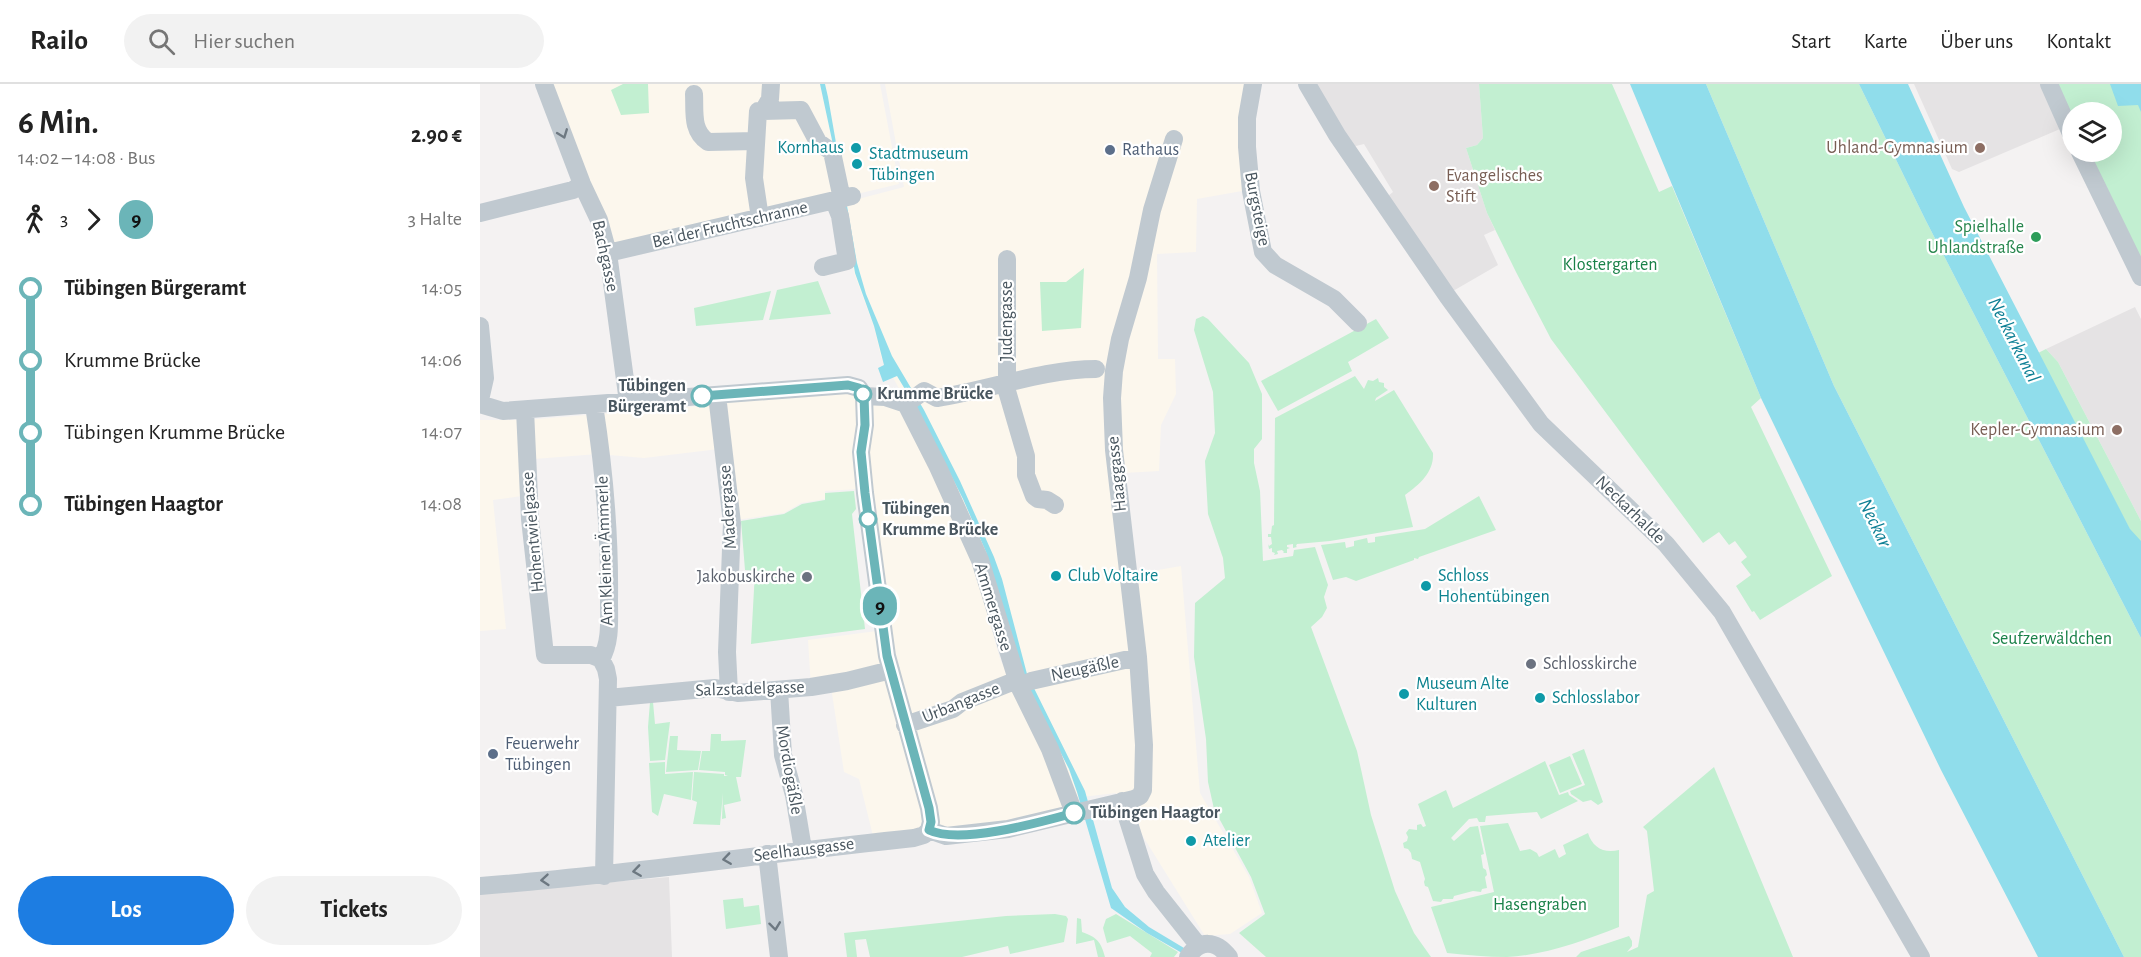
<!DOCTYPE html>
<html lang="de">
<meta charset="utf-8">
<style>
:root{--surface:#fff;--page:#f2f2f2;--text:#222;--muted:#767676;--line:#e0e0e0;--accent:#1d7de2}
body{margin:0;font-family:"Alegreya Sans",sans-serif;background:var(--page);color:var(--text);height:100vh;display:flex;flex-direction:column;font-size:22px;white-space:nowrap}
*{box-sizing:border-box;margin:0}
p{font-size:20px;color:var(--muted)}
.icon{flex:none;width:33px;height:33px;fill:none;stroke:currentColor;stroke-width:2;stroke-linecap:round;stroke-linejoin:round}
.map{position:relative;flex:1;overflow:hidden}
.drawer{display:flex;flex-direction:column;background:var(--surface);width:480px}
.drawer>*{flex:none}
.badge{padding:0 12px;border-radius:20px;font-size:21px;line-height:39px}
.fabs{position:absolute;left:1582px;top:18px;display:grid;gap:12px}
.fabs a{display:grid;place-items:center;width:60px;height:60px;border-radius:50%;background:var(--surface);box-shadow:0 6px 24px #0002;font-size:30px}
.map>.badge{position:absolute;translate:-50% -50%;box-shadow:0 0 0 3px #fff}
.legs{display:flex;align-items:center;gap:9px;height:66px;padding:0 18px;font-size:20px}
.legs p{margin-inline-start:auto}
.head{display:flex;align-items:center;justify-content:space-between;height:102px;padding:0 18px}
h1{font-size:33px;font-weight:600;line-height:45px}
.primary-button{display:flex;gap:12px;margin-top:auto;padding:12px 18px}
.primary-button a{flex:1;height:69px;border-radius:36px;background:var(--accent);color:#fff;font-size:24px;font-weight:600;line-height:69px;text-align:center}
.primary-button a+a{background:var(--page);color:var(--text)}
ul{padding:0 18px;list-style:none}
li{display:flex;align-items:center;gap:21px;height:72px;font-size:22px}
li i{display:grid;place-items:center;width:9px;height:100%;margin:0 8px;background:currentColor}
li i::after{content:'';width:15px;height:15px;margin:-8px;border:4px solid;border-radius:50%;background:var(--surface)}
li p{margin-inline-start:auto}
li:first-child i{background:linear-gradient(#0000 50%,currentColor 0)}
li:last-child i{background:linear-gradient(currentColor 50%,#0000 0)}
header{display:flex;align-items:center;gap:36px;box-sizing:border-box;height:84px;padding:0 30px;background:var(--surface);border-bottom:2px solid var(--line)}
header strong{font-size:28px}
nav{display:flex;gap:33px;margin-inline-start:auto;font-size:21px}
.search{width:420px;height:54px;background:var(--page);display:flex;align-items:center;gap:15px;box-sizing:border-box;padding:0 21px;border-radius:33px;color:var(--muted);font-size:22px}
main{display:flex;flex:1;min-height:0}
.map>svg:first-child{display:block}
.commercial{fill:#fcf7ed}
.education{fill:#e5e3e4}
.green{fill:#c2efd1}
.water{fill:#90ddeb}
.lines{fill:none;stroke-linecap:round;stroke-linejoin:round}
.street{stroke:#c0c9d0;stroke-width:18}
.oneway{stroke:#6d7881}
.line-1-casing{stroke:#fff;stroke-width:14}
.line-1{stroke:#6bb5b8;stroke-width:9}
.culture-dot{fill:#0f9aa8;stroke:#fff;stroke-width:2}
.education-dot{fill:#8d6e63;stroke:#fff;stroke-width:2}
.service-dot{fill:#5c6f8a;stroke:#fff;stroke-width:2}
.leisure-dot{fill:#2e9e5b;stroke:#fff;stroke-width:2}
.stop-1-dot{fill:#fff;stroke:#6bb5b8;stroke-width:3}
.worship-dot{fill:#6b7280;stroke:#fff;stroke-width:2}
.labels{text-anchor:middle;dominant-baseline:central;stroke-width:4.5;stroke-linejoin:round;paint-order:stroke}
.culture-label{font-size:18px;fill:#0d838f;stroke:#fff;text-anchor:start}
.education-label{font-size:18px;fill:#785e54;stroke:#fff;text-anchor:end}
.service-label{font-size:18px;fill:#4e5e75;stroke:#fff;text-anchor:start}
.street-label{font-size:18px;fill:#49565f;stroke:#fff}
.leisure-label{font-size:18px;fill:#27864d;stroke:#fff;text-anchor:end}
.park-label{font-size:18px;fill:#198148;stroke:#fff}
.stop-label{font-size:18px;font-weight:bold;fill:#49565f;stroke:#fff;text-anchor:start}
.worship-label{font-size:18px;fill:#5b616d;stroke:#fff;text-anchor:end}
.water-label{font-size:20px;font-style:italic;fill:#0f8095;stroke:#fff}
</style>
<header>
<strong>Railo</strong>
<div class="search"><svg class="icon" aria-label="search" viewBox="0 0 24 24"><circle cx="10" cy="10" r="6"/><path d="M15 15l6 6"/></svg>Hier suchen</div>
<nav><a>Start</a><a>Karte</a><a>Über uns</a><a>Kontakt</a></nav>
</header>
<main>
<section class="drawer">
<div class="head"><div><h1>6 Min.</h1><p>14:02 – 14:08 · Bus</p></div><b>2.90 €</b></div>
<div class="legs"><svg class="icon" aria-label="walk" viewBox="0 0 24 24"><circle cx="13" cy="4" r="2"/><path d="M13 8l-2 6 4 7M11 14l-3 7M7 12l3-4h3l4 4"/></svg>3<svg class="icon" aria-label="forward" viewBox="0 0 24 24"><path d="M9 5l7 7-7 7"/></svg><b class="badge" style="background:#6bb5b8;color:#111">9</b><p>3 Halte</p></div>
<ul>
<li><i style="color:#6bb5b8"></i><b>Tübingen Bürgeramt</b><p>14:05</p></li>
<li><i style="color:#6bb5b8"></i><span>Krumme Brücke</span><p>14:06</p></li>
<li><i style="color:#6bb5b8"></i><span>Tübingen Krumme Brücke</span><p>14:07</p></li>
<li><i style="color:#6bb5b8"></i><b>Tübingen Haagtor</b><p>14:08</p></li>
</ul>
<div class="primary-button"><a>Los</a><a>Tickets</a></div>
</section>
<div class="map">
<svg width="1661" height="873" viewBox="0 0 1661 873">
<rect width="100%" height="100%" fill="#f4f2f2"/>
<path class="commercial" d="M64,0h336l19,100 -291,69z
M405,0h366l-9,107 -45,8 -1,53 -39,2 1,105h17l1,35 -15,31 -2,46 -35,2 11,101 46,-8 19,227 49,84 13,36 -32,21 -25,2 -89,-143 -43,5 -169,-401 -23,-40 -7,-30 -20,-54 -11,-70 61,-16z
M373,307l51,12 68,154 28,102 41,83 25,67 -87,19 -106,8 -14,-57 -15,-7 -13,-85h-20l-3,-47 69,-9 -18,-142 -34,2v8l-24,4 -17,10 -48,7 -13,-119z
M233,321l6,44 -75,9 -46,-4 -77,6 1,36 -29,4 13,129 -26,2v-211h45z"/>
<path class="education" d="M835,0h164l4,54 -6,7 -11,3 21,65 8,17 -11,5 14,30 -45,26 -65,-95 5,-4 -29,-48 -12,3z
M1434,0h135l18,42 -108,46 -7,-3z
M1655,223l6,12v202l-83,-159 -12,-13z
M189,793l3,80h-192v-64z"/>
<path class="green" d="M143,0h25l1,29 -28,2 -10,-25z
M999,0h133l47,108 13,-6 89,212 -10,9 81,169 -72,44 -6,-9 -2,1 -16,-26 15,-11 -10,-13 6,-5 -12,-16 -6,4 -10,-13 -16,11 -152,-204 -35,-67 -29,-59 -21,-65 11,-3 6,-7z
M1226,0h153l66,135 216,419v319h-17l-290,-571z
M1569,0h92v193l-61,-125h32v-40h-39v26z
M604,184l-3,60 -39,3 -2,-49h26z
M338,197l13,33 -62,6 8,-30z
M291,207l-8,29 -67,6 -2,-18z
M723,232l5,3 41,44 13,31v45l-8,10v14l6,28 3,70 30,-5 1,-6 21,-3 13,38 -4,12 3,11 -5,9 -11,10 46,124 14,64 24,76 19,42 17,24h-165l-27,-24 26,-19 -14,-37 -37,-68 -6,-27 -2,-43 -12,-82 1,-54 30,-25 -2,-20 -15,-44 -3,-53 10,-28 -2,-41 -19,-62 2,-11z
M896,235l13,19 -41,24 4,9 -74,40 -17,-30z
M1566,265l12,13 83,159v30l-103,-198z
M875,292l9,13 4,-9 5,1 5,-3 1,4 5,1v4l4,3 -12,8 -1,3 19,-11 39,63c1,19 -13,31 -28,42l8,32 -83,14 -33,3 -1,2 1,1 -4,1v-4l-6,1v2l3,1 -3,1v4h-4l1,-1 -2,-2 -5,1 1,3 -4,1 1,-2 -3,-1v-4l-3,1 -1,-5 1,2 3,-2 -1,-7h-3v-3h3l1,-8 2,-1 1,-107z
M374,407l2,18 -4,5 13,115 -114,15 4,-73 -10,-1 -4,-49 43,-7 18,-10 23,-4v-7z
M999,412l17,34 -77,27 -1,2 -4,-1v2l-58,21 -10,-4 -13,3 -12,-35 24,-3 1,6 8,-2v-5l13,-3 1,5 7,-1v-5l50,-8z
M170,618h3l2,22 15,-2 -5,38 -15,1 -2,-34z
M231,650h10v7l25,-1 -5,37h-5l5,24 -17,4 2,13 -4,1 1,-26 -3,32 -27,-1 4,-22 -5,-2 2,-28 30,2v2h4l-3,-1v-3l-26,-2 3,-19h8z
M190,652h8l-1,14 24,1 -3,19 -32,2z
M1104,665l19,53 -5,3 -7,-5 -8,2 -12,-8 -1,-3 15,-6 -13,-31z
M1090,672l12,28 -22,9 -11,-28z
M1065,677l14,34 9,-3 1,3 9,6 -37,18 -4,-7 -51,4 -1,6h-6l-2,-4 -8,1 -18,19 3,3 16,-14 8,-1 6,28 -3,1 2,13 3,2 1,5 -2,2 2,11 -5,1 -1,3 -8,-1 -19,5 -1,3h-10l-2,3 -8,-1 -5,-14 -3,-1 -1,-4 1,-3 -5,-17 -8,-3 -1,-6 -3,-4 -4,-1 -1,-5 4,-2 1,-4 -2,-4 3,-4 8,1v-5l4,-1 2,3 3,-1 -8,-22 28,-14 7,18z
M185,678v12l28,-2 -2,28 -27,-6 -6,22 -6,-4 -3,-49z
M1234,683l79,190h-217l5,-5 48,-16 3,5v5l-5,6 11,-5 9,-52 7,-4 -7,-60 -4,-4z
M1028,739l12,28 10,-2 7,4 2,4 16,-8 4,9 7,-4 -3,-9 25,-12c4,14 16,21 31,17v77c-36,14 -73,28 -112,30 -20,0 -40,-2 -60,-4l-16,-46 63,-15 -14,-66z
M263,814l1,9 15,-2 2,19 -35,5 -3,-29z
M575,830l11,2 2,3 -4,23 -54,12 -2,-8 -46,11h-92l-4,-18 -11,1 2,17h-10l-3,-24 162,-17z
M636,830l62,38 -4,5h-24l2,-4 -22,-17 -23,7 -4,-15 3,-9z
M597,834l4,1 1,13c15,5 19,10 23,25h-7l-4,-17 -18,4z"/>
<path class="water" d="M340,0h5l3,13 29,166 9,31 26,62 32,54 36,71 34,76 8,22 25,95 58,117 27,97 13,19 24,20 50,30h-10l-42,-24 -36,-25 -34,-116 -8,-23 -40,-78 -43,-139 -23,-53 -43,-85 -23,-38 -14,6 -5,-14 6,-3 -10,-39 -19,-53 -17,-105z
M1150,0h76l128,302 290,571h-86l-97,-187 -180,-372z
M1379,0h49l56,123 166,322 11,12v97l-216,-419z
M1630,0h31v28l-3,-7 -20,1z"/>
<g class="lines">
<path class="street" d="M64,0l38,100 17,36 9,33 20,149
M773,0l-6,34v29l4,44 12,61 12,13 59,34 24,24
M827,0l30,51 111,162 93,127 125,120 56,68 199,345
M1569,0l24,54
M214,10c1,17 -3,37 14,48l48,-1
M283,27l38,-1 17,32 14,10 10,47
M1600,68l61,125
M0,129l93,-23 9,-6
M280,134l-6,-40 4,-67h5l7,-12 1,-15
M128,169l244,-57
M527,175v132l19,65v19l8,21 4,3 9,1 8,5
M343,183l24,-6 -7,-45 -6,-15
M0,242l5,52 -5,22
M237,311l15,128 -5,129 2,40
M384,312l21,1 21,7
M0,320l23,7 345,-26 11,3 5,8 1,29 -4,27 4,41 22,163 42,152 2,14 -2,8
M426,320l32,63 42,93 39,126 31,63 24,64
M426,320l18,-13 13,7c51,-8 108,-29 159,-29
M114,321c10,64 16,130 15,196 0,19 2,41 -8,58l5,10 2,10 -4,197
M45,326l5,109 15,136h46l10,4
M551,597l107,-24
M299,606l4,65 11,40 9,54
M128,614l107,-10 23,5 73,-6 36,-6 44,-11
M425,641l48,-16 9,-7 55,-22
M642,717l23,73 11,18 42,53
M449,746l17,6 62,-7 126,-30 6,-3 3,-6 1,-45 -6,-88 -24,-207 -2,-52 2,-27 6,-32 18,-61 14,-68 22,-71
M287,770l12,103
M0,802c145,-11 289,-33 434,-48l10,-3 5,-5
M708,873c12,-18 28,-17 41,0"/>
</g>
<defs><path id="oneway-chevron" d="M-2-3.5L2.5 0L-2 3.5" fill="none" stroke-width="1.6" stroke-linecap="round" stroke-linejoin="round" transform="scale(1.5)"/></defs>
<g class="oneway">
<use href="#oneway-chevron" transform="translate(83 50) rotate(69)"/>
<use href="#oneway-chevron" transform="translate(247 775) rotate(172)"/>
<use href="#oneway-chevron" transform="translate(157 787) rotate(172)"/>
<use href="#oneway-chevron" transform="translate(65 796) rotate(175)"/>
<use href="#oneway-chevron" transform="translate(295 842) rotate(83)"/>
</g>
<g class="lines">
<g class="line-1-casing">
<path id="line-1" d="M222,312l146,-11 11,3 5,8 1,29 -4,27 4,41 22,163 42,152 2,14 -2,8c31,15 112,-8 145,-17"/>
</g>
<use href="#line-1" class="line-1"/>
</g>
<g class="culture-dot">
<circle cx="376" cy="64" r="6"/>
<circle cx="377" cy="80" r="6"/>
<circle cx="576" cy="492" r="6"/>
<circle cx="946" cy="502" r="6"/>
<circle cx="924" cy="610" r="6"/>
<circle cx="1060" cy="614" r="6"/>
<circle cx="711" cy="757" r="6"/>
</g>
<g class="education-dot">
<circle cx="1500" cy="64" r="6"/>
<circle cx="954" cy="102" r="6"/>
<circle cx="1637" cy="346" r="6"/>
</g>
<g class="service-dot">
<circle cx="630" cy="66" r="6"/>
<circle cx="13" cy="670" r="6"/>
</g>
<circle class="leisure-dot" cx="1556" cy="153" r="6"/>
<g class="stop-1-dot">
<circle cx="383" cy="310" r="8"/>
<circle cx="222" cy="312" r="10"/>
<circle cx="388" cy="435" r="8"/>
<circle cx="594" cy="729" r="10"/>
</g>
<g class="worship-dot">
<circle cx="327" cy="493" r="6"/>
<circle cx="1051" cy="580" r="6"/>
</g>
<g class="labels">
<g class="culture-label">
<text x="364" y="64" text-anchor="end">Kornhaus</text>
<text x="389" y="70">Stadtmuseum<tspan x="389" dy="21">Tübingen</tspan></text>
<text x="588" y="492">Club Voltaire</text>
<text x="958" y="492">Schloss<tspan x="958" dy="21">Hohentübingen</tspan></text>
<text x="936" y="600">Museum Alte<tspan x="936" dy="21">Kulturen</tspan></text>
<text x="1072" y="614">Schlosslabor</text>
<text x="723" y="757">Atelier</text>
</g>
<g class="education-label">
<text x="1488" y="64">Uhland-Gymnasium</text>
<text x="966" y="92" text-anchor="start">Evangelisches<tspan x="966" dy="21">Stift</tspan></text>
<text x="1625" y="346">Kepler-Gymnasium</text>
</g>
<g class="service-label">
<text x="642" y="66">Rathaus</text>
<text x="25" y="660">Feuerwehr<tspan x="25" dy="21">Tübingen</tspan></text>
</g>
<g class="street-label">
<text transform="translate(777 125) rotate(79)">Burgsteige</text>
<text transform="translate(250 141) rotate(-13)">Bei der Fruchtschranne</text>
<text transform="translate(125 172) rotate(78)">Bachgasse</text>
<text transform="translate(527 237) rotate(-90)">Judengasse</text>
<text transform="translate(637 390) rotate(-96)">Haaggasse</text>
<text transform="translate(248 423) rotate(-94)">Madergasse</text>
<text transform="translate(1150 426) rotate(44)">Neckarhalde</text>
<text transform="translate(53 448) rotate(-95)">Hohentwielgasse</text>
<text transform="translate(125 467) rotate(-92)">Am Kleinen Ämmerle</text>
<text transform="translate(513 523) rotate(73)">Ammergasse</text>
<text transform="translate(605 585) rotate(-12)">Neugäßle</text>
<text transform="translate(270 605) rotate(-2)">Salzstadelgasse</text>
<text transform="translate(481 619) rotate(-22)">Urbangasse</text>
<text transform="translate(309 686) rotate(80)">Mordiogäßle</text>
<text transform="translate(324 766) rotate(-7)">Seelhausgasse</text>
</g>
<g class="leisure-label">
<text x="1544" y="143">Spielhalle<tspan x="1544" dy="21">Uhlandstraße</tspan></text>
</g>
<g class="park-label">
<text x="1130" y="181">Klostergarten</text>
<text x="1572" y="555">Seufzerwäldchen</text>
<text x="1060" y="821">Hasengraben</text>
</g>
<g class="stop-label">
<text x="206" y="302" text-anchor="end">Tübingen<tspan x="206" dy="21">Bürgeramt</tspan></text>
<text x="397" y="310">Krumme Brücke</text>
<text x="402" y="425">Tübingen<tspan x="402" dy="21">Krumme Brücke</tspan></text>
<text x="610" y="729">Tübingen Haagtor</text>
</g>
<g class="worship-label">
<text x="315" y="493">Jakobuskirche</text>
<text x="1063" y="580" text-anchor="start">Schlosskirche</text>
</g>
<g class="water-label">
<text transform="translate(1534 256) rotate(63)">Neckarkanal</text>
<text transform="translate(1395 439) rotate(64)">Neckar</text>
</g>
</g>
</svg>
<div class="fabs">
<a><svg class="icon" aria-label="layers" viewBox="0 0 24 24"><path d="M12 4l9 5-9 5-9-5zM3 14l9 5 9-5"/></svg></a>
</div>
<b class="badge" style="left:400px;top:522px;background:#6bb5b8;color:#111">9</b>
</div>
</main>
